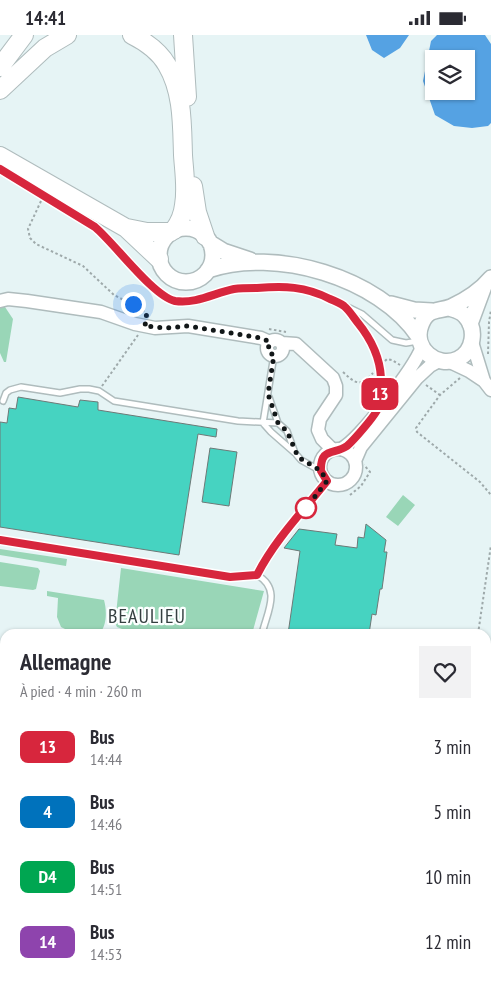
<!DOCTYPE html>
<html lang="fr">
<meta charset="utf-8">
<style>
:root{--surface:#fff;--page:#f2f2f3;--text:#2b2b33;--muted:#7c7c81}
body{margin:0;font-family:"PT Sans Narrow",sans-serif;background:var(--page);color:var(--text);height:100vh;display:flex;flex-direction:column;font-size:19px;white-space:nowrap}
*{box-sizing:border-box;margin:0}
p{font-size:16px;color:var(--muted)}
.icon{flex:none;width:28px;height:28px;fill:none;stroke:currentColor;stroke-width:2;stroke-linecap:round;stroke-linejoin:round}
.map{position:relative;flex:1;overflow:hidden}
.sheet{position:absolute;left:0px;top:594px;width:491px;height:356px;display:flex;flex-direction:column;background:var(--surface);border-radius:15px 15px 0 0;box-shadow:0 1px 4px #0004}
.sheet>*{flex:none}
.badge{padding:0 10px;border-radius:8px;font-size:18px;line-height:32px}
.controls{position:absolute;left:425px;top:15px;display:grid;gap:10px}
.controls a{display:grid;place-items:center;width:50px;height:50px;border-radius:0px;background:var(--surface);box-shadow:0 1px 4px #0004;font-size:25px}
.you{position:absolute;width:25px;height:25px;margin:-12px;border:4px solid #fff;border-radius:50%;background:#1a73e8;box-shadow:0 0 0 8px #1a73e833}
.map>.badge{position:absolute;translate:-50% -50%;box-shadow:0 0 0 2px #fff}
.round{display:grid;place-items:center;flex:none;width:52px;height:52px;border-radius:0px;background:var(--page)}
.head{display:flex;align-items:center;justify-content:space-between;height:85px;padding:0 20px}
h1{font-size:24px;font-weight:700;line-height:38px}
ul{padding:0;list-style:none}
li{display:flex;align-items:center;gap:15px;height:65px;padding:0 20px}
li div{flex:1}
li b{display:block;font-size:19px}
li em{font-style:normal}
li .badge{min-width:55px;font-weight:700;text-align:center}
.status{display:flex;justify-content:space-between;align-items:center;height:35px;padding:0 25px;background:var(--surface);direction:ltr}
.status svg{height:14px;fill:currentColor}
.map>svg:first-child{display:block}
.green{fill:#99d6b7}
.water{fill:#55a2e3;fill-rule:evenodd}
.building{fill:#46d3c1;stroke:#6d7977}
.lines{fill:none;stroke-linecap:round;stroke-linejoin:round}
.service-casing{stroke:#afbcbd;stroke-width:8}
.pedestrian-casing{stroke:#afbcbd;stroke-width:10}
.tertiary-casing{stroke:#afbcbd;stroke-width:15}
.secondary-casing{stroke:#afbcbd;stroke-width:18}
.trunk-casing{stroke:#afbcbd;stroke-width:20}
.path{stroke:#9ea9aa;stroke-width:2;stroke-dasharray:2.5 2.5;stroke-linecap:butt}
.service{stroke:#fff;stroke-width:5}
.pedestrian{stroke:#fff;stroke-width:8}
.tertiary{stroke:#fff;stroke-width:12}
.secondary{stroke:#fff;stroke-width:15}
.trunk{stroke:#fff;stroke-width:18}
.line-casing{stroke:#fff;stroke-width:11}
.line{stroke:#d7263d;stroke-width:8}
.walk{stroke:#121718;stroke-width:5;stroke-dasharray:0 9}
.stop-dot{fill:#fff;stroke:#d7263d;stroke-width:2.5}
.labels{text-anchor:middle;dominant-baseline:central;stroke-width:4.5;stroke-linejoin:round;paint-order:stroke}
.neighbourhood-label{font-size:20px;letter-spacing:1px;fill:#343f40;stroke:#fcffff}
</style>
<div class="status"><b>14:41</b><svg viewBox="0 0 49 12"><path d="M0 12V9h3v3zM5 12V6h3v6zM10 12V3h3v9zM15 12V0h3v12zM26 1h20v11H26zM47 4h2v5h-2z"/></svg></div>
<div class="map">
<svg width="491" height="949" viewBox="0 0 491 949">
<rect width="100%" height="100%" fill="#e6f4f5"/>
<path class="green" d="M0,271l5,1 8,12 -7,43h-2l-4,-9z
M403,460l12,10 -17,21 -12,-9z
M0,514l67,10 -1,7 -66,-11z
M0,527l38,6 2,3 -4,18 -3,1 -33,-4z
M121,533l143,23 -12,43h-129l-1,-5 -5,-2 -2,-4z
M47,556l57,9c3,11 3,26 -5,34h-24l-14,-7 -4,-10 1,-19 -11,-2z"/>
<path class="water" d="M366,0h43l-9,13 -16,10 -12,-8z
M437,0h48l6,9v79l-3,3 -16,2 -18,-2 -19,-11 -12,-34 8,-40zM434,24h32v32h-32z"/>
<path class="building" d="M18,362l60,10 2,-7 18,2v8l119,19 -1,8 -18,-3 -19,121 -179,-28v-105l7,1 2,-15 7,1z
M210,413l27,4 -8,54 -27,-4z
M366,489l20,16 -2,12h3l-5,37h-2l-4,26 -4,-1 -3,20h-81l12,-83 -16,-3 15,-19 38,5 -2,11 22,3 1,-11 6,1z"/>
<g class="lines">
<g class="service-casing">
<path id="service" d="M0,134l95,58 13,11 43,47 9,9 14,6 23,1 37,-12 54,-3 29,6 45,22 30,26 14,3 12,-2
M346,273c27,33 40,54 32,98
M274,320l-11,68 8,9 24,21 6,7 20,11
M269,362l9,26
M3,366l3,-8 4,-3 11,-3 39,6 20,-4h9l10,2 15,10 124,20 40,2 9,8 8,22
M0,505l230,37 27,-2
M257,540c16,-35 47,-64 70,-94
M257,540c25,14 10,37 5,59
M5,750v12
M329,949l1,-4"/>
</g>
<g class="pedestrian-casing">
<path id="pedestrian" d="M276,949v-4
M322,949v-4"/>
</g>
<g class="tertiary-casing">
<path id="tertiary" d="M0,266l8,-2 19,2 74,11 34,12 20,4 33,-2 73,12 9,4
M267 313a8 8 0 1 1 16 0a8 8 0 1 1-16 0Z
M472,307l12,39 7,9
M282,308l14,1 37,34 3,8v9l-16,24 -2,11 4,9 11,11
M450,327l19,9 15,10
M341,414c19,-10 73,-81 81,-102
M320 432a18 18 0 1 1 36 0a18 18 0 1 1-36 0Z
M355,426l6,-14 56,-69 13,-12 9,-5
M486,714l5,-22
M0,826l5,2
M219,945l6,4
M377,949l1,-4"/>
</g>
<g class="secondary-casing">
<path id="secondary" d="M159 220a27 27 0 1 1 54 0a27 27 0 1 1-54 0Z
M210,208l13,8 27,9
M208,235c67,-23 171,7 211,67
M391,269l23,6 18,1
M449,273c6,2 12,3 16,8 12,13 9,35 -7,43 -21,10 -46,-11 -37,-34 7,-18 17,-13 30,-18 15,-7 30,-17 40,-29
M470,289l14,-38"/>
</g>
<g class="trunk-casing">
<path id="trunk" d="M132,0c14,7 27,16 35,30 16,27 15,60 16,90 1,16 4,34 1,50 -1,10 -4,17 -10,25
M183,0l4,62
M0,32l24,-32
M0,55l45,-42 22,-13
M0,121l126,72 33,31
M193,151l4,26 8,24
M127,193l20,4h24"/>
</g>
<path class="path" d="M41,166l-13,28 2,9 6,6 47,22 31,29 29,15 4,5
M269,294l17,3
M488,319l1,-32 2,-12
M385,326l2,-2 5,1 8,5
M343,337c12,11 17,16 30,1
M460,343l-20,17 -24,33 1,4 63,50 11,13
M426,350l14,10
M102,351l36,-51
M350,460l11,-9 9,-14 -6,-7
M478,599l13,-89
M193,945l7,4
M361,949l1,-4"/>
<use href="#service" class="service"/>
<use href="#pedestrian" class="pedestrian"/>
<use href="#tertiary" class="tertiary"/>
<use href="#secondary" class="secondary"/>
<use href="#trunk" class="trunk"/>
</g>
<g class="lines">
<g class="line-casing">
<path id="line" d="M0,134l95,58c20,17 58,69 80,74 22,3 39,-8 59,-12 7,-1 16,-1 23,-1 27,-2 48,-2 73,11 5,2 10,4 14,7 5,4 10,12 14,17 13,16 22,35 23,55 1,9 0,21 -3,30 -2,7 -25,33 -31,38 -13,9 -27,1 -26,25l6,10c-24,30 -53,60 -70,94l-27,2 -230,-37"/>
</g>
<use href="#line" class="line"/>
<path class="walk" d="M133,269c9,5 19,11 11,22l22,2 22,-2 73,12 9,4 -2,7 2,4 4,2 -6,39 10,29 9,8 11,26 23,14 6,10 -21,27"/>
</g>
<circle class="stop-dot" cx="306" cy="473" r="10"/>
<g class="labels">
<g class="neighbourhood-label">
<text x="147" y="581">BEAULIEU</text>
</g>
</g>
</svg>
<div class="controls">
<a><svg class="icon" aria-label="layers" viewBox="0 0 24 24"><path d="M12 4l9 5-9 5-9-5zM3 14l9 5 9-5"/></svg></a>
</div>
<div class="you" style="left:133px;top:269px"></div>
<b class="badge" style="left:380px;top:359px;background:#d7263d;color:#fff">13</b>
<section class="sheet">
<div class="head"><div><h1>Allemagne</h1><p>À pied · 4 min · 260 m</p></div><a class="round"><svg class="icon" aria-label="heart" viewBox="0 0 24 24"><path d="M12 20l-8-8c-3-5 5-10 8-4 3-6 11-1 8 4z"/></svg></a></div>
<ul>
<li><span class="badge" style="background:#d7263d;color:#fff">13</span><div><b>Bus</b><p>14:44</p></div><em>3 min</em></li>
<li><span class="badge" style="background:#0072bc;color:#fff">4</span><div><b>Bus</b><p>14:46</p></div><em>5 min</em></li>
<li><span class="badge" style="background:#00a651;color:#fff">D4</span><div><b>Bus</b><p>14:51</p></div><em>10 min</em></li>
<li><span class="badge" style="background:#8e44ad;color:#fff">14</span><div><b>Bus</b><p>14:53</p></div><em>12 min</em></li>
</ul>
</section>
</div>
